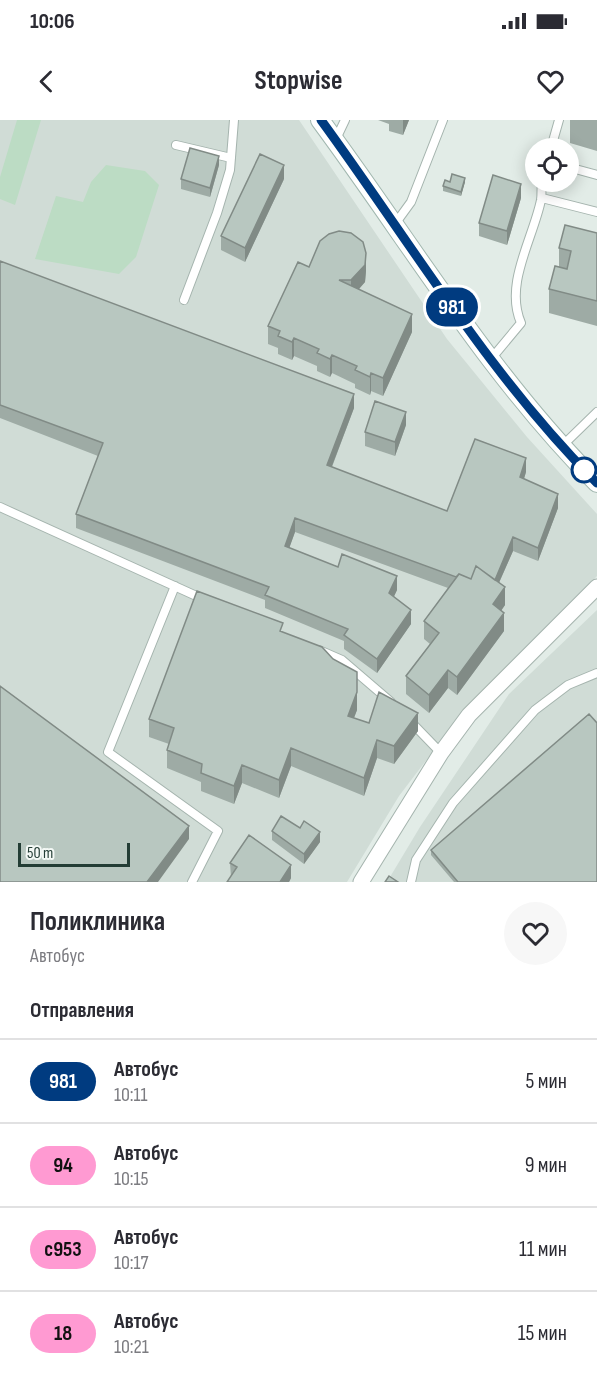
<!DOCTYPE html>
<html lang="ru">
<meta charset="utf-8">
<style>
:root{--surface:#fff;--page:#f7f7f7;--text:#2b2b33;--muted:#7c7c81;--line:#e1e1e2}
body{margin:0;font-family:"Sofia Sans Condensed",sans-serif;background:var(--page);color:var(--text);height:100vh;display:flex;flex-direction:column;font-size:22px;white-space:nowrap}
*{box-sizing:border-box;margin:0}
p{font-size:20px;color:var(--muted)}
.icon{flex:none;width:33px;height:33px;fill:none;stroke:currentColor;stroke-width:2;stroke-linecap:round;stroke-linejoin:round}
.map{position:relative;height:762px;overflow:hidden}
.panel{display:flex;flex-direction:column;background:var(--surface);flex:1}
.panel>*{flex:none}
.badge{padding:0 12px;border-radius:20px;font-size:21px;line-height:39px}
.fabs{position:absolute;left:525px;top:18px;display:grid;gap:12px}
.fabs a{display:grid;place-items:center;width:54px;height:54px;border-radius:50%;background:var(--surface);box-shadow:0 3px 15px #0003;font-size:30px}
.scale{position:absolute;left:18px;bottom:15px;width:112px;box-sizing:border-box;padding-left:6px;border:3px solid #233d35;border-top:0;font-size:16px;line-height:21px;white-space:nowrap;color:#233d35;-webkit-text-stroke:4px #f3f8f5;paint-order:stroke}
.map>.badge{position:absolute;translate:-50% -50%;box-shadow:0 0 0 3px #fff}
h2{padding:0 30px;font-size:22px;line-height:54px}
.round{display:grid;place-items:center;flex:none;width:63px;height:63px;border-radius:32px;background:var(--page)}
.overview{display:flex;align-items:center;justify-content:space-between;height:102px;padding:0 30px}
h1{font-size:28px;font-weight:700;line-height:45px}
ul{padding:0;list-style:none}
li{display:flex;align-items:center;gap:18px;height:84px;padding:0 30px;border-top:2px solid var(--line)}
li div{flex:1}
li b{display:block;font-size:22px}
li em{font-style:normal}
li .badge{min-width:66px;font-weight:700;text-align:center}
.status{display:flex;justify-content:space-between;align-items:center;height:42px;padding:0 30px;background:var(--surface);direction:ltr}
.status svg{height:16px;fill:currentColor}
header{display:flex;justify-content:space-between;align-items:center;height:78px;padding:0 30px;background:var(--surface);font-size:27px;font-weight:700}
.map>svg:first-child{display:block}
.built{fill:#d0dcd6}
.green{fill:#bcdcc4}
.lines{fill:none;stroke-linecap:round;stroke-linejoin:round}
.lane-casing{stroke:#a5b4ae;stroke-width:10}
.street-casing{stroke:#a5b4ae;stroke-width:17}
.secondary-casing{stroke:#a1b7af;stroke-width:20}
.lane{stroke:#fff;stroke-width:8}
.street{stroke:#fff;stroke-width:15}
.secondary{stroke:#fff;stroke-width:18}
.wall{fill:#9eaba5}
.shaded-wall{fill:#818b86}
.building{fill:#b8c7c0;stroke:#818b86;stroke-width:1.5}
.line-casing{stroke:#fff;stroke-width:14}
.line{stroke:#003b80;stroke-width:9}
.stop-dot{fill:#fff;stroke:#003b80;stroke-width:3}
</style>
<div class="status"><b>10:06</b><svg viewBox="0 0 49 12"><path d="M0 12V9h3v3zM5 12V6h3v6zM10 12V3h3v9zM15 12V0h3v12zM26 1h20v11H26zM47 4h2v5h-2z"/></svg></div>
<header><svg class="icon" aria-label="back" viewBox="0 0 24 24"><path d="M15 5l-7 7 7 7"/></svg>Stopwise<svg class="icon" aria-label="heart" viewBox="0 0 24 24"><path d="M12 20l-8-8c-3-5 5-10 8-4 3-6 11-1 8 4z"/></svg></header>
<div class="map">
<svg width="597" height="762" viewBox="0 0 597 762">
<rect width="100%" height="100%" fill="#e2ece7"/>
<path class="built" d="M0,0h299l148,219 80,98 70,77v62l-134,136 -64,84 -52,86h-347z
M597,490v272h-210l33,-55 89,-133z"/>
<path class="green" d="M17,0h24l-26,85 -15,-6v-22z
M106,45l39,6 14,14 -23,72 -17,17 -84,-15 21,-63 27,6 8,-20z"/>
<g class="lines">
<g class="lane-casing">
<path id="lane" d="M336,19l9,-19
M176,25l55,13
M551,28l8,-28
M568,47l29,8
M542,78l55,14
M395,104l16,-22 32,-82
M184,180l33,-87 13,-43 4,-50
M491,239l30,-36c-17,-39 12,-84 20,-123 1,-6 0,-12 1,-18
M561,327l36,-35
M0,387l203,92
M175,466l-67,166 110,79 -26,51
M319,530l23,10 49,42
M412,603l29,30
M411,762l5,-22 37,-57 82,-93 33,-25 29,-12"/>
</g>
<g class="street-casing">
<path id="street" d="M361,762l80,-129 28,-38 128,-128"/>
</g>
<g class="secondary-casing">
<path id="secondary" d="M320,0c91,123 169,255 277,363"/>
</g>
<use href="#lane" class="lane"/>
<use href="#street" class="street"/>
<use href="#secondary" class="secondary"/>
</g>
<path class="wall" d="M378,0h31l-6,15 -14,-4v-7z
M570,0h27v31l-27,-8z
M219,45l-9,32 -29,-8v-10z
M284,59l-39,83 -24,-12v-14z
M450,62h15l-4,14 -18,-5v-5z
M521,78l-14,47 -28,-9v-13z
M597,113v93l-48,-13v-24l10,-22v-19z
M0,141l354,147 -22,59 115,44 79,-39 -2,7 34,29 -20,53 -25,-10 -14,32 6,22 -4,6 3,20 -47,64 -9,-7 -19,25 -23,-19v-18l24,-32 -6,-5v-18l24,-33 -153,-56 -6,16 108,42 -3,6 17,28 -34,49 -33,-24v-8l-79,-33v-8l-189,-72v-14l22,-58 -98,-38z
M309,147l57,4 -1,11 -6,7 53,43 -29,64 -12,-5 -1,4 -15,-7v-4l-23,-11 -2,4 -13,-6v-5l-23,-10 -2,4 -14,-6v-6l-10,-4v-18z
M406,305l-11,31 -30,-10v-14z
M283,512l74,58v20l-3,8 15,5 49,8 -24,33 -17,-6 -13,38 -73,-30 -12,32 -37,-15 -8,21 -33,-13v-9l-34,-14v-18l2,-6 -20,-7v-18z
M272,711l48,11 -16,22 -32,-24z
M431,730l166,32h-143l-23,-27z
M230,743l61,15 -2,4h-62l4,-5z"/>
<path class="shaded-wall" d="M403,0h6l-6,15z
M219,36v9l-9,32v-9z
M284,45v14l-39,83v-14z
M465,58v4l-4,14v-4z
M521,64v14l-14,47v-14z
M366,133v18l-1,11 -14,16v-18z
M412,194v18l-29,64v-18z
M294,218v18l-2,4v-18z
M332,235v18l-2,4v-18z
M371,253v18l-1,4v-18z
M354,274v14l-27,71v-14z
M406,292v13l-11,31v-14z
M526,338v14l-6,19v-14z
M558,374v14l-20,53v-13z
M295,398v14l-10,28v-14z
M513,417v14l-20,45v-13z
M397,456v14l-8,17v-14z
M505,467v18l-12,17v-18z
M411,490v14l-34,49v-14z
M504,493v18l-47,64v-18z
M448,550v18l-19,25v-18z
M357,552v38l-9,23v-17z
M418,593v18l-24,33v-18z
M377,620v18l-13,38v-18z
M291,628v18l-12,32v-18z
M242,645v18l-8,21v-18z
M189,706v13l-31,43h-11z
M320,712v10l-16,22v-10z
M291,745v13l-2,4h-9z"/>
<path class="building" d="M190,28l29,8 -9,32 -29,-9z
M260,34l24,11 -39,83 -24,-12z
M452,54l13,4 -4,14 -18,-6 2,-6 5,2z
M493,55l28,9 -14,47 -28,-8z
M565,105l32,8v68l-48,-12 6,-23 12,3 4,-18 -12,-3z
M339,111l12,2 12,9 3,11 -1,12 -14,15h-12l73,34 -29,64 -12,-5 -1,4 -15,-7 2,-4 -25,-11 -2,4 -13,-6 2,-4 -25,-11 -2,4 -14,-6 2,-5 -12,-5 30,-64 11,5 11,-26 9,-7z
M0,141l354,133 -27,71 120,46 28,-72 51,19 -6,19 38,17 -20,54 -25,-11 -18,43 -19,-14 -5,13 -12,-5 -3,3 -161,-59 -10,28 53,21 4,-13 55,22 -8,17 22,17 -34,49 -33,-24 4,-6 -83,-34 4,-8 -193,-73 27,-71 -103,-38z
M375,281l31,11 -11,30 -30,-10z
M476,446l29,21 -12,17 11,9 -47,64 -9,-7 -19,25 -23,-19 33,-43 -15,-12 35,-47 12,5z
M197,471l86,32 -3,8 42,16 11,12 24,13v20l-9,24 21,7 10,-31 39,21 -24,33 -17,-6 -13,38 -73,-30 -12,32 -37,-15 -8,21 -33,-13 1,-9 -35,-14 7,-22 -25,-9z
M0,566l189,140 -42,56h-147z
M589,594l8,9v159h-139l-27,-32z
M281,696l19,12 4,-7 16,11 -16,22 -32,-23z
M249,715l42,30 -11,17h-53l10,-15 -7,-4z
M389,756l9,6h-13z"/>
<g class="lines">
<g class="line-casing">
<path id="line" d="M321,0c90,123 168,255 276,363"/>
</g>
<use href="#line" class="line"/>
</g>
<circle class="stop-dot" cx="584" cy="350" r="12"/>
</svg>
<div class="fabs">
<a><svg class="icon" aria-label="locate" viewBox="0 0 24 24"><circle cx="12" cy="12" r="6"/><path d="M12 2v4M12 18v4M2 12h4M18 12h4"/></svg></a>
</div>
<div class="scale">50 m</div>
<b class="badge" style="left:452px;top:187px;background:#003b80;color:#fff">981</b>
</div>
<section class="panel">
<div class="overview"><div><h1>Поликлиника</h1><p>Автобус</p></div><a class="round"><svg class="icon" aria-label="heart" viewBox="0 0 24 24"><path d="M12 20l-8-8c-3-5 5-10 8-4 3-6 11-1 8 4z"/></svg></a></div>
<h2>Отправления</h2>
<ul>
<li><span class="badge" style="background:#003b80;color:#fff">981</span><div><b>Автобус</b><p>10:11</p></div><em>5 мин</em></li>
<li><span class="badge" style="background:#ff9ad2;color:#111">94</span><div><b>Автобус</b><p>10:15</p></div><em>9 мин</em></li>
<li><span class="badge" style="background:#ff9ad2;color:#111">с953</span><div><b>Автобус</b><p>10:17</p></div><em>11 мин</em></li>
<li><span class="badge" style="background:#ff9ad2;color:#111">18</span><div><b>Автобус</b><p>10:21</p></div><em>15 мин</em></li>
</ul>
</section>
